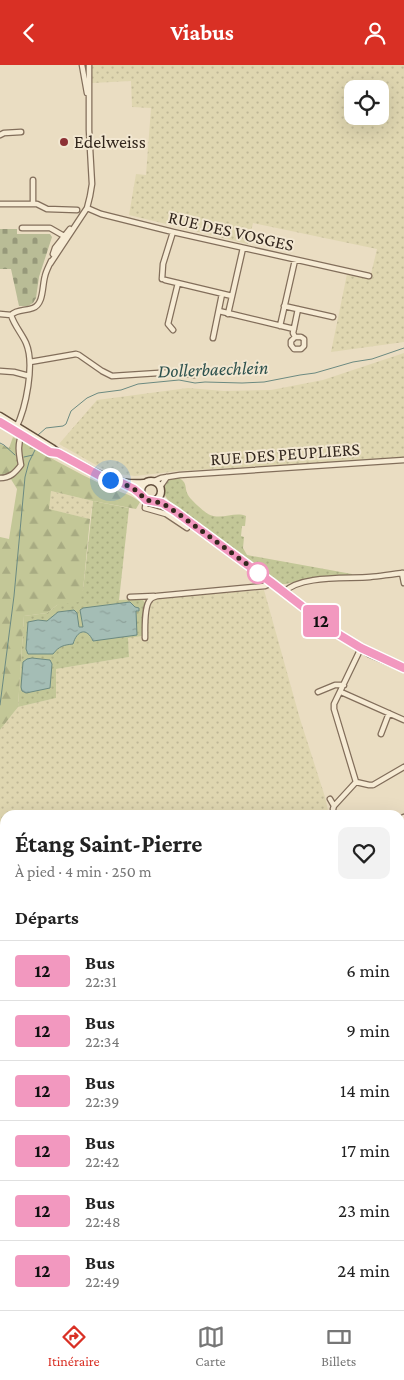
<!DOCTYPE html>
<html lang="fr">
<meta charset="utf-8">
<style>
:root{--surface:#fff;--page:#f2f2f2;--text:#222;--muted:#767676;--line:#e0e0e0;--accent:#d93025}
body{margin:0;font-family:"Crimson Pro",serif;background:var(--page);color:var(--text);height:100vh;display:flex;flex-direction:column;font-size:19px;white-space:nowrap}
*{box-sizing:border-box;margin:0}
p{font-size:16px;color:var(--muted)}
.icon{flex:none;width:28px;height:28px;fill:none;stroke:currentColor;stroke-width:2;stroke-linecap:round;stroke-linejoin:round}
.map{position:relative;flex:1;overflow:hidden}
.sheet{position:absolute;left:0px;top:745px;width:405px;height:500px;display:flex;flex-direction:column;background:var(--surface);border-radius:15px 15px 0 0;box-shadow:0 5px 20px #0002}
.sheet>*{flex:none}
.badge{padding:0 10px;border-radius:4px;font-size:18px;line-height:32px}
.tools{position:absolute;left:344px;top:15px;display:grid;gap:10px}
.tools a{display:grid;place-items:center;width:45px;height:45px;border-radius:10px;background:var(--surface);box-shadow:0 5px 20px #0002;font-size:25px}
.you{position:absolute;width:25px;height:25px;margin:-12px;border:4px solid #fff;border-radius:50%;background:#1a73e8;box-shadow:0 0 0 8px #1a73e833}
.map>.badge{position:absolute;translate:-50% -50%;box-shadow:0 0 0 2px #fff}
h2{padding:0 15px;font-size:19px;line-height:45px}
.round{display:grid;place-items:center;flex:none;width:52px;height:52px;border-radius:10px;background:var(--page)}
.overview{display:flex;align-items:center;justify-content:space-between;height:85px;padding:0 15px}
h1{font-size:24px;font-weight:700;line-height:38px}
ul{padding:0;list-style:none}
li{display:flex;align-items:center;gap:15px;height:60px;padding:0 15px;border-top:1px solid var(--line)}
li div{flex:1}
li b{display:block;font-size:19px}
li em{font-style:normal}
li .badge{min-width:55px;font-weight:700;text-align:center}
header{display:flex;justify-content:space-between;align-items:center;height:65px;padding:0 15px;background:var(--accent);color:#fff;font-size:22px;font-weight:700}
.tab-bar{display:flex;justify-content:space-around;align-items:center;height:70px;border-top:1px solid var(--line);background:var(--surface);font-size:14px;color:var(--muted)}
.tab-bar a{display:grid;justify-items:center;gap:2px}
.tab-bar .on{color:var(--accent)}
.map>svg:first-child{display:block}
.farmland{fill:url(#farmland-dots);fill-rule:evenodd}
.grass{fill:url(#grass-dots)}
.forest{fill:url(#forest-firs)}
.cemetery{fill:url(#cemetery-stones)}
.water{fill:url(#water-ripples);stroke:#6c8a81}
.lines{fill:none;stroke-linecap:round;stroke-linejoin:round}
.stream{stroke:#6c8a81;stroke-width:1}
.street-casing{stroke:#826e5b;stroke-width:7}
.secondary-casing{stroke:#64503e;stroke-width:9}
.street{stroke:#f6ebd4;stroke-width:4.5}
.secondary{stroke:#f6ebd4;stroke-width:6}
.line-casing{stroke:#fff;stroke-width:11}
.line{stroke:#f298bf;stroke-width:8}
.walk{stroke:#33271e;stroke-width:5;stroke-dasharray:0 9}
.poi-dot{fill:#8c3034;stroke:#f2e7d1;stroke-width:2}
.stop-dot{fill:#fff;stroke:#f298bf;stroke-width:2.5}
.labels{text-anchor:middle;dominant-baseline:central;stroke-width:4;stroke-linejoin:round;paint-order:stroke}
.poi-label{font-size:18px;fill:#33271e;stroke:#f2e7d1;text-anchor:start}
.street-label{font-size:18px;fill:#33271e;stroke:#f2e7d1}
.water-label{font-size:19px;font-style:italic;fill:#2e524e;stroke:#f2e7d1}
</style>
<header><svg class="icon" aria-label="back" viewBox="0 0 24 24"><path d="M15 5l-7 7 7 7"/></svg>Viabus<svg class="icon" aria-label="person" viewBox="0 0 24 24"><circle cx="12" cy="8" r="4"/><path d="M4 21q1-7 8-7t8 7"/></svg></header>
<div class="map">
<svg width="404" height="1245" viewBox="0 0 404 1245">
<defs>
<pattern id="farmland-dots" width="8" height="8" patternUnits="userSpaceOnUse" patternTransform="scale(1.25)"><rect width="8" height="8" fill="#dfd6b0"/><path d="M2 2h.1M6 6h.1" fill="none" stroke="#c0b897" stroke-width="1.8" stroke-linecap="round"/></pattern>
<pattern id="grass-dots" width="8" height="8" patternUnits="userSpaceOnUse" patternTransform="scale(1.25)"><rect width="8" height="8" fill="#c3c797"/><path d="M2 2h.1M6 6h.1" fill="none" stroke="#a8ab82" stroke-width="1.8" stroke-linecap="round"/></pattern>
<pattern id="forest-firs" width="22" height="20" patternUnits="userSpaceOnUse" patternTransform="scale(1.25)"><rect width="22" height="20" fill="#c3c797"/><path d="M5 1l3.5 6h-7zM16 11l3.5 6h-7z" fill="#a8ab82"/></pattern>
<pattern id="cemetery-stones" width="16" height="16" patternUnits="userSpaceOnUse" patternTransform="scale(1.25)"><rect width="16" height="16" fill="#b9bc96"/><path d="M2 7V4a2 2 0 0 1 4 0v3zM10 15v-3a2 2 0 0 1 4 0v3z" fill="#97997a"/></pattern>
<pattern id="water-ripples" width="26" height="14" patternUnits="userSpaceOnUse" patternTransform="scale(1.25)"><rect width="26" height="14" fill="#a4bdb5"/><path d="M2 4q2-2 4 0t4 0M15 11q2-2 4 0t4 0" fill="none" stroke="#8ea29b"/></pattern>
</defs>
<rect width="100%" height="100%" fill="#eaddc2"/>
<path class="farmland" d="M91,0h313v277l-73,10 16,-78 23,4 7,-29 -124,-26 -5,21 -119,-29 7,-41 10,1 5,-67 -19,-1 -1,-26 -39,2zM352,24h28v27h-28z
M404,288v105l-225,13 -44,5 -25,-3 -51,-29 38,-44 91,-12 36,3 47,-1 52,-10z
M51,426l42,10 -3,18 -42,-10z
M264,525l36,129 25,78 4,18h-324v455l-5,2v-542l18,-23 38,-9v-29l73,-12 -1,-19 17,-35 -3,-4z"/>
<path class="grass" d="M179,413c9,5 5,9 9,17 2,4 15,16 20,19 13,7 26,-3 38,2l-1,10h-3l-1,10 3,1 -1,11 4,7 105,19v2l-44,3 -22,5h-5l-55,-40 -19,-16 -6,-3 -31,-22 -6,-9v-11l6,-4z
M93,436l36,7 -10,92 23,-1 3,4 3,32 -20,3 1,19 -73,12v29l-38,9 6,-91 23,-3 10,-8 26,-15z"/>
<path class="forest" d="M13,372c30,17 61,34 92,49 12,6 25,7 35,16l-4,7 -43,-8 -42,-10 -2,18 41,10 -7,71 -4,12 -22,3 -10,8 -23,3 -6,91 -18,23v-193l9,2 8,-50 -8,-13h-9v-32l9,4z"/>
<path class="cemetery" d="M0,164h17v5h33l2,3 -13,40 -3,21 -3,5 -5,3h-9l-8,-37h-11z"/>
<path class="water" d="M130,537l5,5 4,1v3h-3l1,24 -44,6c-6,-14 -16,-11 -20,3 -9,1 -14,2 -20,10h-25l-2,-5 2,-27 10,-2 9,1 11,-9 16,-2 3,3 2,14h4l-3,-17 3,-2z
M32,593l18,2 2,4 -2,24 -24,5 -4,-2 -1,-4 2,-25 4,-3z"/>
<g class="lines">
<path class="stream" d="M38,370l8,-7 17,-2 3,-2 5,-13 16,-13 11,-5 23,-3 17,-6 41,-4 16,3 10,-1 37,1 22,-1 36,-7 15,-2 38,-11 19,-3 32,-11
M0,378l4,2 11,10
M24,392l9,-2
M0,640l14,-109 11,-119 4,-15 6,-12"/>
<g class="street-casing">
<path id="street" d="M82,0l5,28
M0,70l4,-2 17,-1
M33,115v24
M0,139h37l10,5 30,1
M87,143l14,6 72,18 196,44
M22,163h28l14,8
M53,189l2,-6 15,-19
M50,199l37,-56 3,-12 2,-12 -3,-54v-65
M162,214l1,-15 10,-32
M165,215l67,16
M284,241l49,11
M219,246l75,18
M0,249l11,1
M228,249l15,-66
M11,250c6,-6 14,-4 22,-7 11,-4 9,-22 12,-32 1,-5 4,-10 6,-15
M11,250c3,10 11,19 15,28 9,21 0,65 -10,85
M280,261l15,-66
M173,265l-5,-6 10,-41
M295,272l-4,4v4l3,4h7l3,-3v-7l-3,-2h-6l-2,-4 5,-24
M213,273l9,-44
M30,297l46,-8 3,1 23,16 10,5 62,-4 20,3
M0,306l14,1 15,4
M0,413c10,0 15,-5 21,-13 -2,-11 -4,-21 1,-31
M154,416l7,-3 19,-3 224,-15
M160,422l7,-10
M146,435l-1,8 21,6 21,14
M402,508l2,10
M284,527c17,-17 62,-13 86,-15 11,-1 22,-3 34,-4
M130,532l24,-1
M145,573c0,-9 -1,-32 5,-38 1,-2 4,-3 7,-4l108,-10 7,-3
M318,627l17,-7h9
M341,627l63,28
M381,669l8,-21
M356,717l-22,-73v-5l27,-56
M356,717l13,3h4l31,-18
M330,734l4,7 -1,3 1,6
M334,741l22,-24
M400,754l4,-2
M400,797l4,-1
M400,911l4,1
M400,987l4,-2
M400,1032l4,-2
M400,1067l4,9
M400,1115l4,-2
M400,1201l4,-2
M161,1240l2,5
M19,1245l5,-5
M299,1245l11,-5"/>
</g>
<g class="secondary-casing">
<path id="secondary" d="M0,351l52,32c8,7 18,11 27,16 23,12 38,21 65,19
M0,357l41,25
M141 426a10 10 0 1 1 20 0a10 10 0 1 1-20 0Z
M153,436l9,3 14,8 96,71 67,51 30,19 35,15
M400,882l4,-5
M400,1175l4,10"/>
</g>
<use href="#street" class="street"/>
<use href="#secondary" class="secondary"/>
</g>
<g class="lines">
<g class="line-casing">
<path id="line" d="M0,357l50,30 8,1 44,24 20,6 12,6 6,5 6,6 16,3 14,9 96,71 66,51 23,14 43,20"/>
</g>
<use href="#line" class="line"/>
<path class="walk" d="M110,415l12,3 12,6 6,5 6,6 16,3 14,9 83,61h-1"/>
</g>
<circle class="poi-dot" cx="64" cy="77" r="5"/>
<circle class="stop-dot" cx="258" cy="508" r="10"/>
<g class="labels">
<g class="poi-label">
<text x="74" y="77">Edelweiss</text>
</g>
<g class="street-label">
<text transform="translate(231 166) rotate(13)">RUE DES VOSGES</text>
<text transform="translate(285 389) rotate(-4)">RUE DES PEUPLIERS</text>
</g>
<g class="water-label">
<text transform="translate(213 304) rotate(-2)">Dollerbaechlein</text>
</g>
</g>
</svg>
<div class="tools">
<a><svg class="icon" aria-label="locate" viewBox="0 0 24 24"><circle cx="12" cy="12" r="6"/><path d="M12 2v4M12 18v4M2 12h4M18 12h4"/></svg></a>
</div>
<div class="you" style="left:110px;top:415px"></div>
<b class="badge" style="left:321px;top:556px;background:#f298bf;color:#111">12</b>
<section class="sheet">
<div class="overview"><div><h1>Étang Saint-Pierre</h1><p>À pied · 4 min · 250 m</p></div><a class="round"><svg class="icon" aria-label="heart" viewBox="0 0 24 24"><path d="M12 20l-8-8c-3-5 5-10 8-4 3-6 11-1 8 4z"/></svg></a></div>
<h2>Départs</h2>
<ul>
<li><span class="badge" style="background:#f298bf;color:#111">12</span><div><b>Bus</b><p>22:31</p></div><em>6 min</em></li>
<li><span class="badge" style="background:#f298bf;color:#111">12</span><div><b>Bus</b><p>22:34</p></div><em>9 min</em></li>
<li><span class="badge" style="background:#f298bf;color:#111">12</span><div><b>Bus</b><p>22:39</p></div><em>14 min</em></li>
<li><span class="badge" style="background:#f298bf;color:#111">12</span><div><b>Bus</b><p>22:42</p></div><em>17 min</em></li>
<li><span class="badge" style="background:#f298bf;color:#111">12</span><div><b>Bus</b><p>22:48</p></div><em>23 min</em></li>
<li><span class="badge" style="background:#f298bf;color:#111">12</span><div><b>Bus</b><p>22:49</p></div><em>24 min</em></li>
</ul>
</section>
</div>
<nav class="tab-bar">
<a class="on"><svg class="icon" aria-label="directions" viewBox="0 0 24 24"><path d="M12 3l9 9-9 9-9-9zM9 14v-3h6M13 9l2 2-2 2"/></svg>Itinéraire</a>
<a><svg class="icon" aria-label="map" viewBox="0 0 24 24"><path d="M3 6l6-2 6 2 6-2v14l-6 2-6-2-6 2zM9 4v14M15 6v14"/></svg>Carte</a>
<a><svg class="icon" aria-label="tickets" viewBox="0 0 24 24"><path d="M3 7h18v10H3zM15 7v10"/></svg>Billets</a>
</nav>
